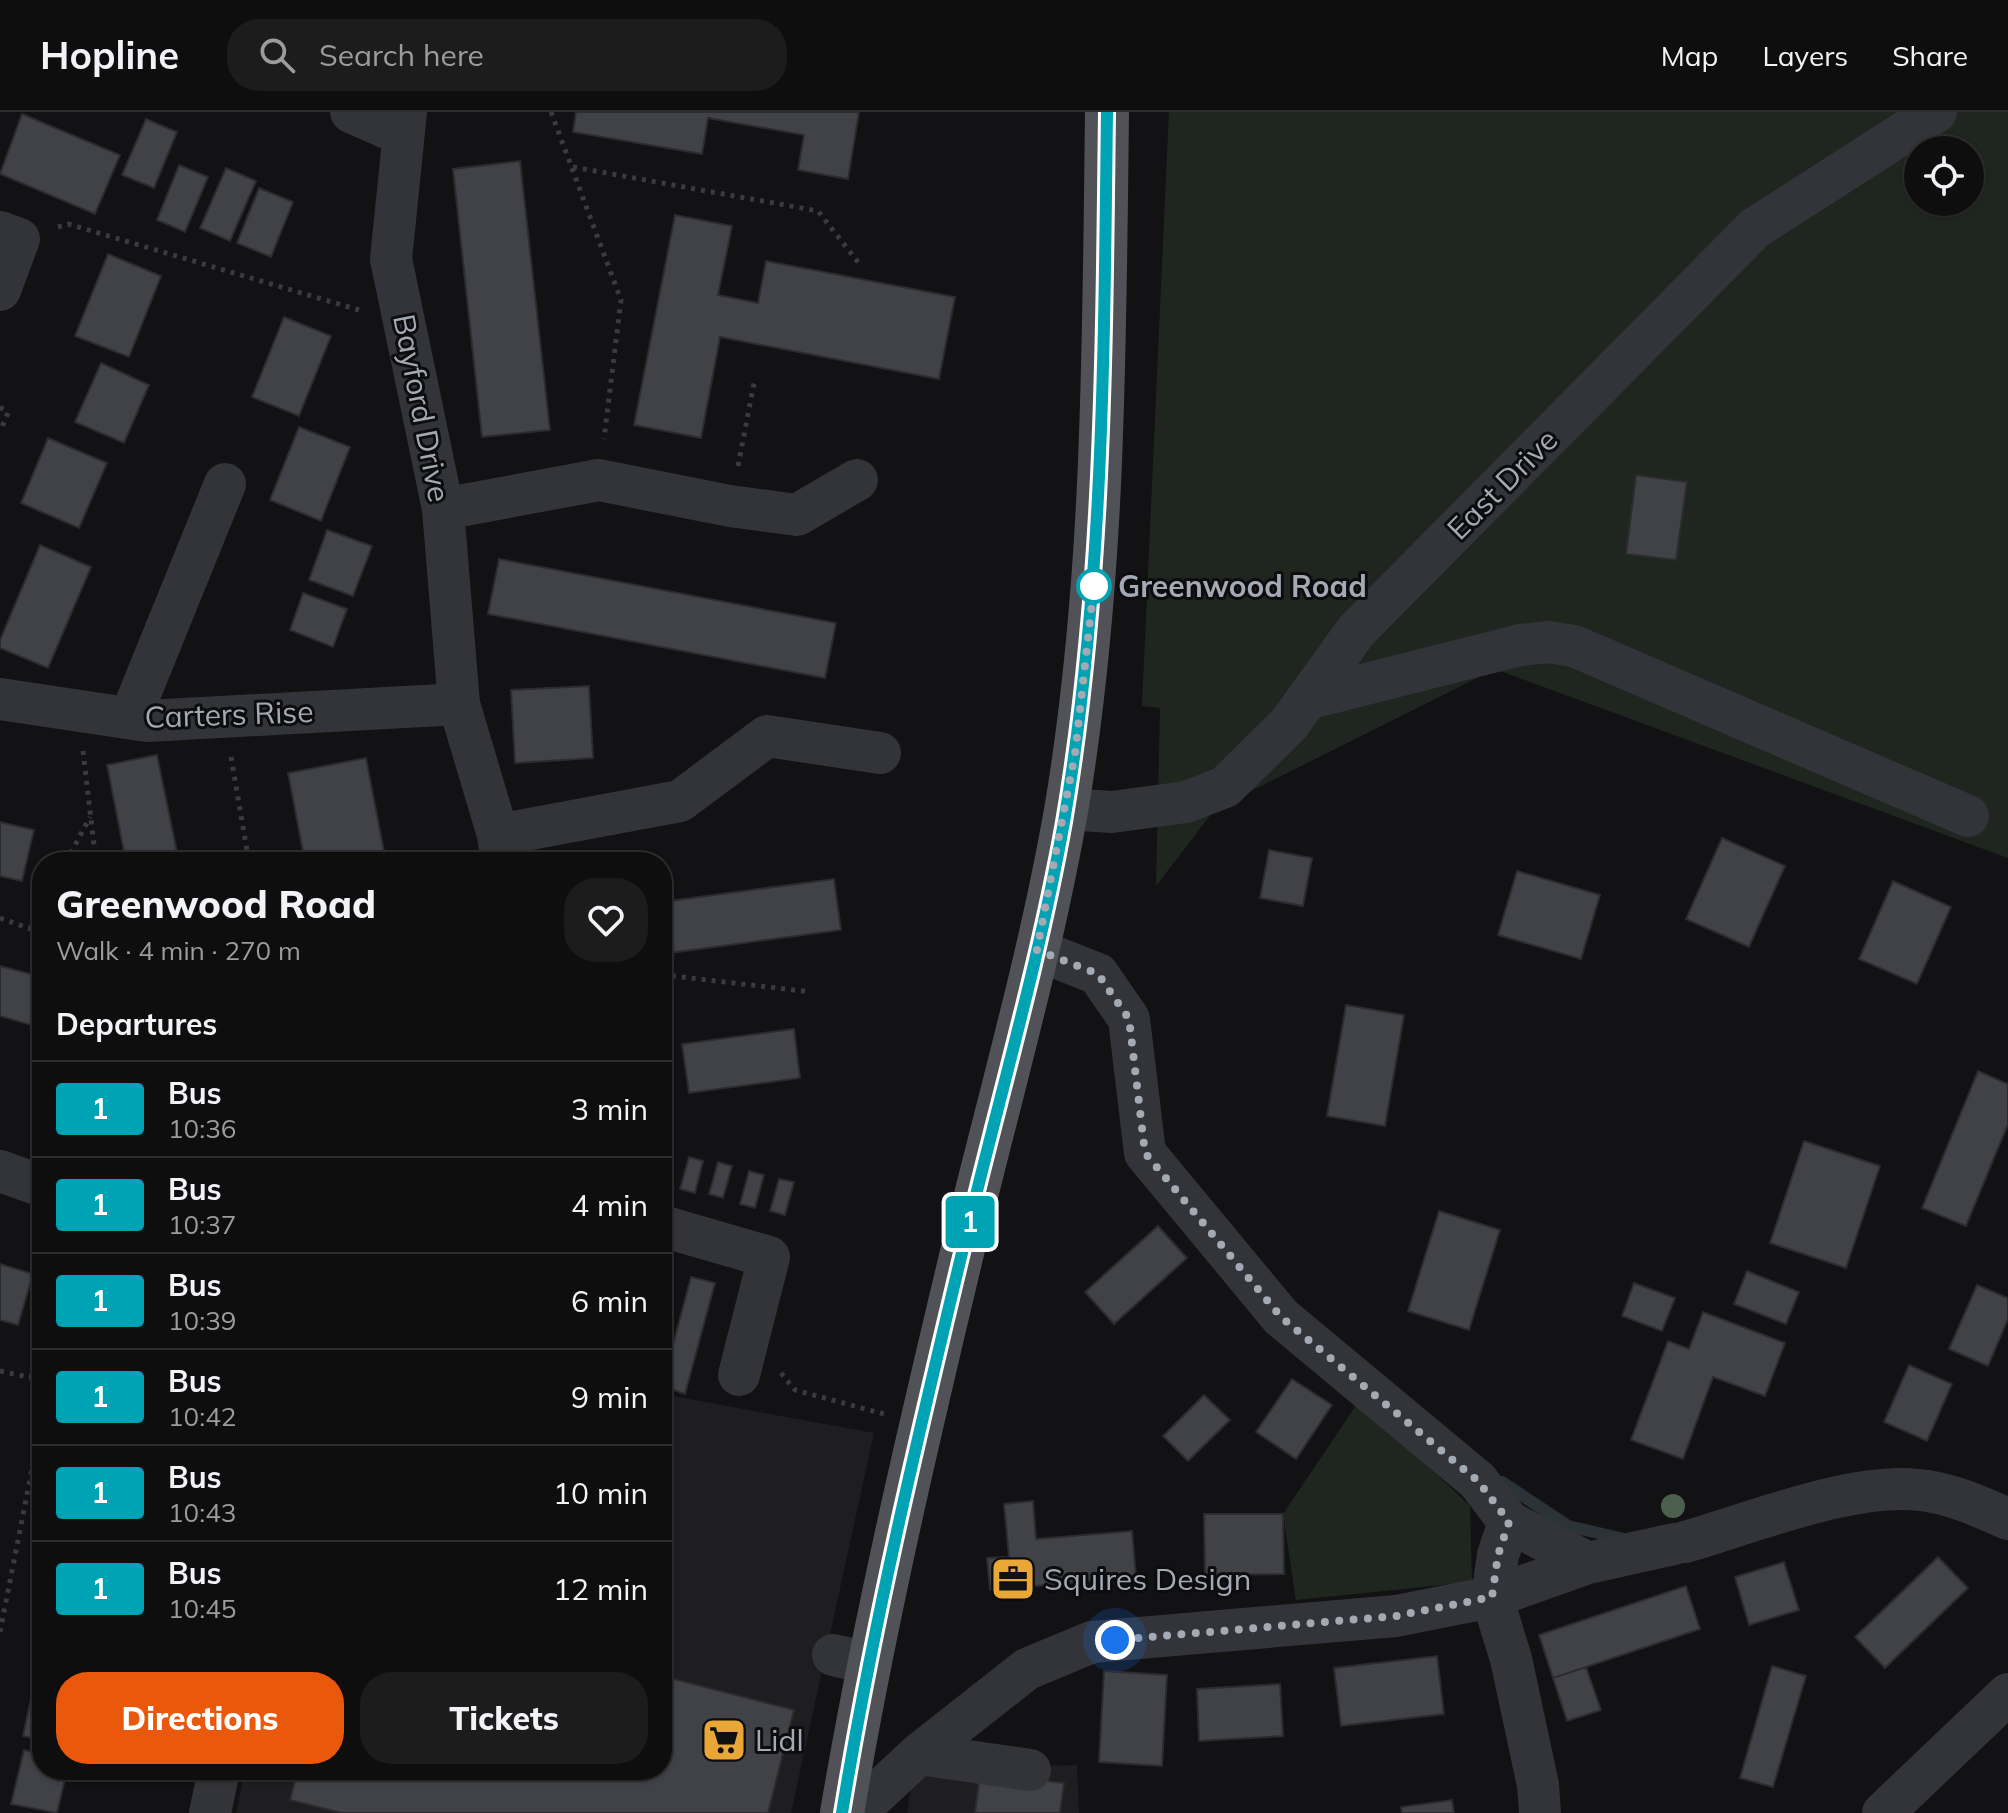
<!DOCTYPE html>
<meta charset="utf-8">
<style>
:root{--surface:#0e0e0f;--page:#1c1c1d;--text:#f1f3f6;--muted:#9b9c9e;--line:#2e2e2f;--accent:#ea580c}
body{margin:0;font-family:Mulish,sans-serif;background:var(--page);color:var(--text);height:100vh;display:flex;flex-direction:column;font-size:30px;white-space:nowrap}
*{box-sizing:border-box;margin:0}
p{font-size:26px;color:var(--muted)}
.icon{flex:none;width:44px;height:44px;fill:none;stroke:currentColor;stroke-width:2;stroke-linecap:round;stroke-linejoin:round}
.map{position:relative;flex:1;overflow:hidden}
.details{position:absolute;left:32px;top:740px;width:640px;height:928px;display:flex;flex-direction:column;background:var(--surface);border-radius:32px;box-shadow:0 2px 6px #0004,0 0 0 2px var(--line)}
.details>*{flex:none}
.badge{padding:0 16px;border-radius:6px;font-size:28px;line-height:52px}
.buttons{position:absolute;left:1904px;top:24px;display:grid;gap:16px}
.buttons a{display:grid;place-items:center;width:80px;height:80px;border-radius:50%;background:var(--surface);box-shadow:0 2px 6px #0004,0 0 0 2px var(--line);font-size:40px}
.you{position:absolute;width:40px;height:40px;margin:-20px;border:6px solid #fff;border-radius:50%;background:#1a73e8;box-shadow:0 0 0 12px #1a73e833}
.map>.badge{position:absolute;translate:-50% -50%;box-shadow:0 0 0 4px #fff}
h2{padding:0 24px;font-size:30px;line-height:72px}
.round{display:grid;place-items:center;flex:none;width:84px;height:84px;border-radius:32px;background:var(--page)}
.headline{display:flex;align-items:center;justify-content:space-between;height:136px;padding:0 24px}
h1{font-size:38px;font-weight:800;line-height:60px}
.button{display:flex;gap:16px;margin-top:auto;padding:16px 24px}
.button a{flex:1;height:92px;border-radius:32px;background:var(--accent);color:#fff;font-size:32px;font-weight:800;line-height:92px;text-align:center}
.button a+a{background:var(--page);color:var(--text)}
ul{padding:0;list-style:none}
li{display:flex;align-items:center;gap:24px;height:96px;padding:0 24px;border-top:2px solid var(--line)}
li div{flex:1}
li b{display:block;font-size:30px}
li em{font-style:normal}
li .badge{min-width:88px;font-weight:700;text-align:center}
header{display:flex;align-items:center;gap:48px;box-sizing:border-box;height:112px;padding:0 40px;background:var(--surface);border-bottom:2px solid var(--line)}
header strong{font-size:38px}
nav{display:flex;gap:44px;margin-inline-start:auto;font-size:28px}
.search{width:560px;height:72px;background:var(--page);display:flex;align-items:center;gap:20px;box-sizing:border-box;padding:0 28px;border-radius:32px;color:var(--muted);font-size:30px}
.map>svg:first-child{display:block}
.built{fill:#1e1e21}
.green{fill:#1f261f;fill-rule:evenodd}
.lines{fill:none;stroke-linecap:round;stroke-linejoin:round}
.stream{stroke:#2b3339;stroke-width:12}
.building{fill:#414247;stroke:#2c2c30;stroke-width:2}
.path{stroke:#3a3b3f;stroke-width:5;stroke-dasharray:4 6;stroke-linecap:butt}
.minor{stroke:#333439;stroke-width:42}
.major{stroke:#505257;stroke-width:44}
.tree{fill:#4c5f4e}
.line-casing{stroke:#fff;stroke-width:18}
.line{stroke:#00a3b4;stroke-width:12}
.walk{stroke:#a4aab4;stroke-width:8;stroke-dasharray:0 14.4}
.stop-dot{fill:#fff;stroke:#00a3b4;stroke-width:4}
.labels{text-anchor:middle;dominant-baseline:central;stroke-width:6;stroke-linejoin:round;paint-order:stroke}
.street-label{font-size:30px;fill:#a4aab4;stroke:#0d0d0f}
.stop-label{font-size:30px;font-weight:bold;fill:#a4aab4;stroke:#0d0d0f;text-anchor:start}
.poi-label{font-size:30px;fill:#a4aab4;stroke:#0d0d0f;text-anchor:start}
</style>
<header>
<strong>Hopline</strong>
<div class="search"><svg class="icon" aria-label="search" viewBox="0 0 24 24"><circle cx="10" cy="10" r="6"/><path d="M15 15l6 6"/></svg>Search here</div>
<nav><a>Map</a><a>Layers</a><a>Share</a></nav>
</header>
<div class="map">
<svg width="2008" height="1701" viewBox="0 0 2008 1701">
<rect width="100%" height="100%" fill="#121214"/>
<path class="built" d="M662,1282l212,39 -83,380h-555l9,-43h417z
M1077,1653l2,48h-172l6,-44z"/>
<path class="green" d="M1169,0h839v746l-513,-189 -280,140 -59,77 4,-178 -18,-2zM1918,38h52v52h-52z
M1359,1289l111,105 2,76 -176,18 -13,-86z"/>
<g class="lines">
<path class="stream" d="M1502,1370l66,44 56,13"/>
</g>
<path class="building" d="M576,0h283l-11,67 -50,-9 6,-35 -96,-17 -6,36 -129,-22z
M22,2l98,41 -25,59 -95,-40z
M146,7l31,13 -23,56 -32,-13z
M520,49l30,269 -68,7 -29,-268z
M179,53l29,12 -23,55 -28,-12z
M226,56l30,13 -26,60 -30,-13z
M259,76l34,14 -22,55 -34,-14z
M675,103l57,11 -14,69 40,8 8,-42 189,36 -16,82 -219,-42 -19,101 -67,-13z
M108,142l53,22 -32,81 -54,-21z
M284,205l47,19 -32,80 -47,-19z
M101,251l48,22 -25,58 -49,-21z
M299,315l51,20 -29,74 -51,-21z
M48,326l59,25 -28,65 -58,-25z
M1636,363l51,7 -11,78 -50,-6z
M327,418l45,16 -19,50 -44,-16z
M40,433l51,22 -43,101 -48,-20v-8z
M499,447l337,64 -11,55 -337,-64z
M303,481l44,16 -14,38 -43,-17z
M589,574l4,72 -78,5 -4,-73z
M157,643l22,107h-53l-19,-97z
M366,646l20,104h-81l-17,-89z
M0,710l34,8 -12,51 -22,-5z
M1722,726l63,28 -36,81 -63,-28z
M1269,738l43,8 -9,48 -43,-8z
M1517,759l83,24 -19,64 -83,-24z
M834,767l7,51 -179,24v-52z
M1893,769l58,26 -34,77 -58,-25z
M0,854l42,11v51l-42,-12z
M1346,893l58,10 -19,111 -58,-10z
M794,917l6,49 -111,15 -7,-49z
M1978,959l30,13v40l-42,102 -44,-18z
M1804,1029l76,25 -34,102 -76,-25z
M689,1045l14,4 -8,32 -15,-4z
M718,1050l14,4 -9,32 -14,-4z
M749,1059l15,4 -9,33 -15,-4z
M779,1067l15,3 -9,33 -15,-4z
M1439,1099l61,19 -31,100 -61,-19z
M1158,1114l29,32 -73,66 -29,-32z
M0,1152l33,10 -15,51 -18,-5z
M1747,1159l52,21 -13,32 -52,-20z
M691,1165l24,6 -30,111 -23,-8z
M1634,1171l41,15 -13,33 -40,-15z
M1977,1173l31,13v21l-20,47 -39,-17z
M1703,1200l82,31 -20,53 -52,-19 -30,82 -52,-19 37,-99 21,8z
M1909,1253l43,19 -25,57 -43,-19z
M1292,1267l40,26 -36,54 -40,-27z
M1204,1283l26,25 -42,41 -25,-25z
M1033,1389l3,38 96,-8 4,46 -146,13 -3,-32 22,-1 -5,-53z
M1204,1402h79l1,60 -79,1z
M1938,1445l30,31 -83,80 -30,-31z
M1784,1450l15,48 -50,15 -14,-48z
M1686,1474l14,43 -147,49 -14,-43z
M42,1522v31l-6,-1z
M1437,1544l7,58 -103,12 -7,-58z
M1772,1554l34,10 -33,111 -33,-9z
M1586,1555l15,43 -34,11 -14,-43z
M1104,1559l63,4 -5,91 -63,-4z
M662,1564l132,34 -26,103h-426l-52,-13 8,-30h364z
M35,1568l7,2v58l-19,-4z
M1280,1572l3,52 -84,5 -2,-52z
M24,1638l18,4v16h25l-10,43 -46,-9z
M980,1661l84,10 -4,30h-85z
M1452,1688l2,13h-52l-1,-6z"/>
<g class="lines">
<path class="path" d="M551,0l70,188 -17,139
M573,55l245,44 43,55
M58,115l10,-3 291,86
M0,295l8,6 -8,18
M738,354l17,-88
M83,639l13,111
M231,645l18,105
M66,750l24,-45
M0,806l42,15
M30,817l12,-22
M662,866l11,-2 138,16
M0,1259l42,9
M781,1261l14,17 89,24
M31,1266l11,-54
M0,1520l42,-214"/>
<path class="minor" d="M351,0l52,23
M406,0l-15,147 52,250 16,195 39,131 4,27
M0,120l19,7 -19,51
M443,397l156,-29 131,26 67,9 60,-35
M0,587l147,22 312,-17
M1307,587l213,-54 28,-3 26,4 394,170
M130,606l95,-234
M1066,697l46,3 74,-10 39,-15 64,-63 67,-93 399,-403 181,-116
M498,723l182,-34 87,-65 113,17
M1037,838l61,24 31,45 16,134 136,164 197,164 31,41 79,41
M0,1059l42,15
M662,1114l107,31 -30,118
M1509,1410l-11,33 -6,42 19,62 27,126 2,28
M1685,1430c66,-19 167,-60 235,-52 30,3 61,17 88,29
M833,1543l35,8
M919,1642l111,16
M843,1695l30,-10 46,-43 108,-85 65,-27 304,-26 96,-19 96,-34 86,-19
M210,1701l9,-43
M1883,1701l125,-119"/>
<path class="major" d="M842,1701c33,-195 78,-385 124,-577 35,-144 76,-286 101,-431 38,-230 37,-461 40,-693"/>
</g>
<circle class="tree" cx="1673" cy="1394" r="12"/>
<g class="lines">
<g class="line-casing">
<path id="line" d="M842,1701c32,-195 78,-385 124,-577 33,-138 73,-274 98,-414 40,-235 40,-472 43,-710"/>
</g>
<use href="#line" class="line"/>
<path class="walk" d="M1094,474l1,-10 -20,178 -38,196 61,24 31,45 16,134 136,164 197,164 31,41 -11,33 -6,42 -96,19 -281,24"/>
</g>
<defs>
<g id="office-square" transform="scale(2.3)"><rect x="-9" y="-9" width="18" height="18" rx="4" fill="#e8a736" stroke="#0d0d0f"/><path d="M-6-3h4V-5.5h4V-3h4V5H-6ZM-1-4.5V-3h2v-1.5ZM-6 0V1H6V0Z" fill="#111"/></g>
<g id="supermarket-square" transform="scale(2.3)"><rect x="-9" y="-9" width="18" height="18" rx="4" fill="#e8a736" stroke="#0d0d0f"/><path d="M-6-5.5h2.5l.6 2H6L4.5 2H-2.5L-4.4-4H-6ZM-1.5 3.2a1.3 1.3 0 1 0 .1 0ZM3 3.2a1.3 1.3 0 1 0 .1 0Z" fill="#111"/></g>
</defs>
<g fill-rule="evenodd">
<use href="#office-square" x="1013" y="1467"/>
<use href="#supermarket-square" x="724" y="1628"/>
</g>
<circle class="stop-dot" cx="1094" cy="474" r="16"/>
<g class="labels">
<g class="street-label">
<text transform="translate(422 296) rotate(79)">Bayford Drive</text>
<text transform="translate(1502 372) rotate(-45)">East Drive</text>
<text transform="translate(229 602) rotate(-2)">Carters Rise</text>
</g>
<g class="stop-label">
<text x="1118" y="474">Greenwood Road</text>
</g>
<g class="poi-label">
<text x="1044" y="1467">Squires Design</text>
<text x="755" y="1628">Lidl</text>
</g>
</g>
</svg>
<div class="buttons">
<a><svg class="icon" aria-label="locate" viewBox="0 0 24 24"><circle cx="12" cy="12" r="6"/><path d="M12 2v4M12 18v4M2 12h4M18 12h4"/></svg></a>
</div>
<div class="you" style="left:1115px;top:1528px"></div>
<b class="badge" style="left:970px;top:1110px;background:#00a3b4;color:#fff">1</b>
<section class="details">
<div class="headline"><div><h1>Greenwood Road</h1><p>Walk · 4 min · 270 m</p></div><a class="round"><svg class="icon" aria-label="heart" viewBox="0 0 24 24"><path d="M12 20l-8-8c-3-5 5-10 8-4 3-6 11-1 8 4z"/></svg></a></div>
<h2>Departures</h2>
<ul>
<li><span class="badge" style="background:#00a3b4;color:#fff">1</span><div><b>Bus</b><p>10:36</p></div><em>3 min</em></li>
<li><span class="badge" style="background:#00a3b4;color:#fff">1</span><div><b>Bus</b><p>10:37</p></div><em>4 min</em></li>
<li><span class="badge" style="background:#00a3b4;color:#fff">1</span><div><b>Bus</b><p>10:39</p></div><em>6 min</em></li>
<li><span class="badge" style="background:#00a3b4;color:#fff">1</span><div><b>Bus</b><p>10:42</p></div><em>9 min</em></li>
<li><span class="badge" style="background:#00a3b4;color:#fff">1</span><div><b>Bus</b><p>10:43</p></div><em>10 min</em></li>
<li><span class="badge" style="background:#00a3b4;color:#fff">1</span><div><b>Bus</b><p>10:45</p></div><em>12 min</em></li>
</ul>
<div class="button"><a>Directions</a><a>Tickets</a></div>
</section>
</div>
